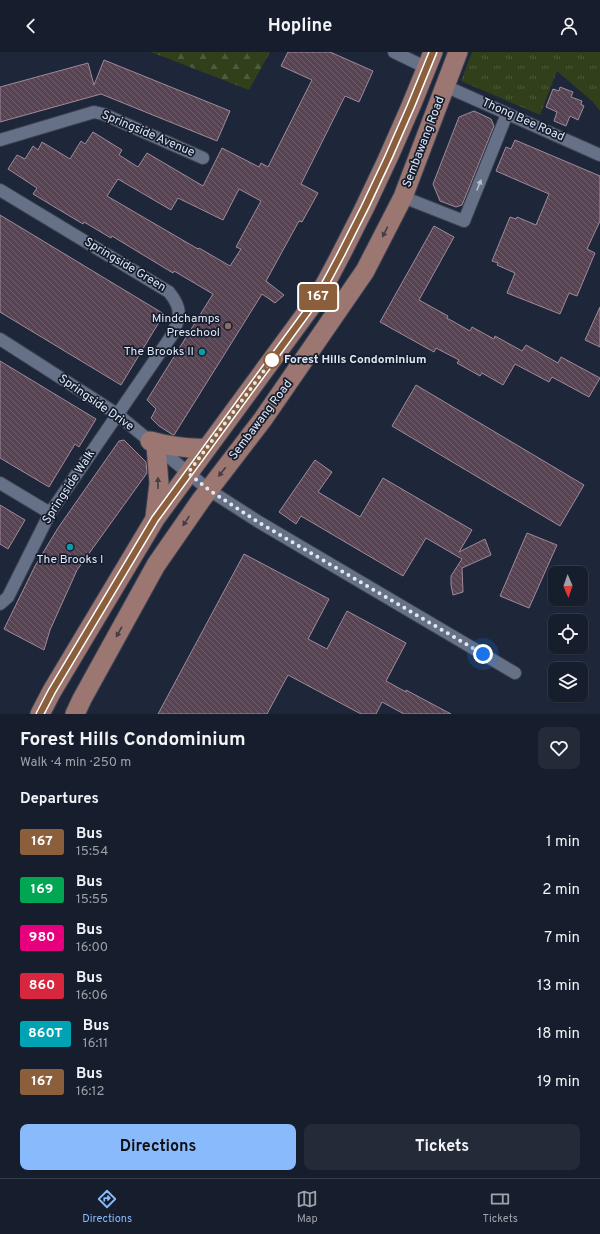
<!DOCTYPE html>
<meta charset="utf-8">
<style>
:root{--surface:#161d2c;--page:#232a38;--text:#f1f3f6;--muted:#9ea2a9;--line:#353b48;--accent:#88bafc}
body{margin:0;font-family:Overpass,sans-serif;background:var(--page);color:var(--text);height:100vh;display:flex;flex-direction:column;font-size:15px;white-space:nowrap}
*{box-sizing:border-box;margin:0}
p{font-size:13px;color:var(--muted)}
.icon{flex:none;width:22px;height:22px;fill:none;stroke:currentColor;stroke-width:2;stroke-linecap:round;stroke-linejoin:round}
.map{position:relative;height:662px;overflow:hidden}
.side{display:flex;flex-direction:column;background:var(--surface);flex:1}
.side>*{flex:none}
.badge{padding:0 8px;border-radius:3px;font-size:14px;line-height:26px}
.needle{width:26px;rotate:178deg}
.tools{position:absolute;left:548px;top:514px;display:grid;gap:8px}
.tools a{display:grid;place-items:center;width:40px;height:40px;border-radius:8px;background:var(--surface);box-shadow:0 1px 3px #0004,0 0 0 1px var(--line);font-size:20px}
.you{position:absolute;width:20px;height:20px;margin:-10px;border:3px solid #fff;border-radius:50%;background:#1a73e8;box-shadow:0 0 0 6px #1a73e833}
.map>.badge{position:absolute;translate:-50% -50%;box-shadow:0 0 0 2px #fff}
h2{padding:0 20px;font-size:15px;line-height:36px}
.round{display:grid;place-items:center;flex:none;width:42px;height:42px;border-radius:8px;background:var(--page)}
.overview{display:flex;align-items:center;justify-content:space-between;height:68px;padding:0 20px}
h1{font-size:19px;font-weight:700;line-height:30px}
.button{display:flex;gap:8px;margin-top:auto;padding:8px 20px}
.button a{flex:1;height:46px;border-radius:8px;background:var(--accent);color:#111;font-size:16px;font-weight:700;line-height:46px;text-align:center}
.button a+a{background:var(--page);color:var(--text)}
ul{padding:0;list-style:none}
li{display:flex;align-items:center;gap:12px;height:48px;padding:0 20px}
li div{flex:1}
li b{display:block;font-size:15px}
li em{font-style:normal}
li .badge{min-width:44px;font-weight:700;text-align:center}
header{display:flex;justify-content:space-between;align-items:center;height:52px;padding:0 20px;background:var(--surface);font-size:18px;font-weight:700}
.dock{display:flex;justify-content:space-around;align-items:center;height:56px;border-top:1px solid var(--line);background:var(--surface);font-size:11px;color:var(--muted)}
.dock a{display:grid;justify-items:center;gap:2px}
.dock .active{color:var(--accent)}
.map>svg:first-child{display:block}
.grass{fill:url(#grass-tufts)}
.forest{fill:url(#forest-firs)}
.building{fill:url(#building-back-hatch);stroke:#a0899b;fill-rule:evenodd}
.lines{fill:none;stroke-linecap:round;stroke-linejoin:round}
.street-casing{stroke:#3c4353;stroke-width:14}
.primary-casing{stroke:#3c4353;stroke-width:21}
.street{stroke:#667187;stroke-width:12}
.primary{stroke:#9c7671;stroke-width:19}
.oneway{fill:#b6bece}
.oneway2{fill:#443c46}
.line-casing{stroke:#fff;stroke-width:9}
.line{stroke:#8b5e3c;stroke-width:6}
.walk{stroke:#e1e8f4;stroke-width:4;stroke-dasharray:0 7.2}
.education-dot{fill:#8d6e63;stroke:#151d2f;stroke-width:1.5}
.culture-dot{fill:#0f9aa8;stroke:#151d2f;stroke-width:1.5}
.stop-dot{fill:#fff;stroke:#8b5e3c;stroke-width:2}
.labels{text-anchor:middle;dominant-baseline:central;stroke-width:3.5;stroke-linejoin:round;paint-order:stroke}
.street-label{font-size:12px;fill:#e1e8f4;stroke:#151d2f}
.poi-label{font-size:12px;fill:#e1e8f4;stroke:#151d2f;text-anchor:end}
.stop-label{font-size:12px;font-weight:bold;fill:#e1e8f4;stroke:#151d2f;text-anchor:start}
</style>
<header><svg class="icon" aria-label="back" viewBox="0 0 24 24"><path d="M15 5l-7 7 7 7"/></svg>Hopline<svg class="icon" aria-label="person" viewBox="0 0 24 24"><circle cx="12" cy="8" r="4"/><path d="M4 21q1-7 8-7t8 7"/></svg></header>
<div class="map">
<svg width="600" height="662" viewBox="0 0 600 662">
<defs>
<pattern id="grass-tufts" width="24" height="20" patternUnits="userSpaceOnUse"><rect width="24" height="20" fill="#313f1b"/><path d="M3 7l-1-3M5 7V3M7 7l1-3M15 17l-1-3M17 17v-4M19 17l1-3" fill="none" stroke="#4f5b3d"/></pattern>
<pattern id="forest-firs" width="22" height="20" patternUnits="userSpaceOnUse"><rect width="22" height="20" fill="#313f1b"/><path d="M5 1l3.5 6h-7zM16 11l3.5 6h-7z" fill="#4f5b3d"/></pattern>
<pattern id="building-back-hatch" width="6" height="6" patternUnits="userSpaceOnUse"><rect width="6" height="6" fill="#574352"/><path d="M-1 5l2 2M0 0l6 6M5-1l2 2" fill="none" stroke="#6f5e6c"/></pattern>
</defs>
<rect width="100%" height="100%" fill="#1e273a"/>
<path class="grass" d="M472,0h128v59l-7,-9 -36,-31 -17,44 -79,-34z"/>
<path class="forest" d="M151,0h119l-21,38z"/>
<path class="building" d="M288,0h42l43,19 -14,31 -14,-6 -44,88 17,9 -16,29 -3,-1 -33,60 18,14 -9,8 -13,-9 -88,141h-1l-14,-9 -8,-8 5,-9 -9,-9 66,-106 -39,-23 -1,2 -61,-37 -1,2 -27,-16 -1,2 -50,-30 4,-6 -29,-19 9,-14 8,4 8,-13 5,4 4,-8 28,17 11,-18 4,3 8,-12 29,18 -3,5 19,12 9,-14 56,33 19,-38 37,19 2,-4 7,4 44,-87 -31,-14zM118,127l53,31 7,-12 45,22 16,-31 22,12 -25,46 5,2 -11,17 -31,-18 -1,1 -91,-53z
M104,8l126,51 -13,30 -116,-47 -101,28v-35l88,-24 6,22z
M560,35l13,5 -2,5 11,4 -1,3 3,2 -6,14 -8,-4 -4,10 -12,-5 3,-9 -11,-5 7,-18 6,2z
M474,59l17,8 3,7 -32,79 -6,2 -16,-6 -7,-17 26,-67z
M515,88l85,36v45l-13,28 8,4 -18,43 -8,-3 -9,21 -53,-21 8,-20 -18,-8 1,-2 -6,-2 18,-44 6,2 1,-2 19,8 13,-31 -53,-23 10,-24 5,2z
M0,163l164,99 -43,71 -121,-73z
M434,174l20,11 -35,63 29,16 -1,2 23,13 2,-4 22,12 1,-3 27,15 4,-6 32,18 3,-6 39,21 -11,19 -37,-20 -3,5 -34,-18 -12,21 -21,-12 -2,3 -23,-13 2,-3 -23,-12 -2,4 -54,-30z
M600,255v40l-15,-7z
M0,309l96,58 -17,28 -4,-3 -26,43 -49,-29z
M416,333l168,100 -24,41 -168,-100z
M124,388l22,22 1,11 -70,97 -27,60 -6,20 -40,-21 31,-63 23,-38 61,-87z
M315,408l17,12 -14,20 42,25 23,-39 89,52 -13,22 26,-13 6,16 -29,13 1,24 -10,3 -2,-10v-9l11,-17 -36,-21 -23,38 -102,-60 -5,8 -17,-12z
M0,453l25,15 -17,29 -8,-5z
M527,481l30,12 -28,63 -29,-12z
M244,502l85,45 -21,40 19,10 20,-38 59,32 -20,38 20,11v-2l45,24h-47l-22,-12 -6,12h-15l-73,-39 -21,39h-109z"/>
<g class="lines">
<g class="street-casing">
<path id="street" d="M394,0l33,16
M445,34l155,69
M0,88l94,-28 9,2 100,44
M0,138l169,102c13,16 12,24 3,43l-122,178 -42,84 -8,7
M403,145l61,24 43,-107
M0,287l117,75 92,76 50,32 256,151
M0,431l50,30"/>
</g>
<g class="primary-casing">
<path id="primary" d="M150,389c19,5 37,8 56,7
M155,465l4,-34 -3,-37
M40,662l12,-23 103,-172 163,-222c44,-79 82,-161 115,-245
M75,662l7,-15 74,-134 45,-65 62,-81 102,-148 38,-74 55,-145"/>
</g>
<use href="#street" class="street"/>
<use href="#primary" class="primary"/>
</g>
<defs><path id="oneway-solid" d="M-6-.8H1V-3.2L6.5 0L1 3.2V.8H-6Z"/></defs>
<use class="oneway" href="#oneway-solid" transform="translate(479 133) rotate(-68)"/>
<g class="oneway2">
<use href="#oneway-solid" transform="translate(385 180) rotate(117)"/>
<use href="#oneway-solid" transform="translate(222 420) rotate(128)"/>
<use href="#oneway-solid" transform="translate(158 431) rotate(-90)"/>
<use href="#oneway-solid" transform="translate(186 469) rotate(124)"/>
<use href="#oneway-solid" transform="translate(119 580) rotate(119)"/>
</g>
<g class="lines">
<g class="line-casing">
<path id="line" d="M40,662l12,-23 103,-172 163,-222c44,-79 82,-161 115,-245"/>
</g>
<use href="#line" class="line"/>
<path class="walk" d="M272,308l-84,113 21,17 49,32 225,132"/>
</g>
<circle class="education-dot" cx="228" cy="274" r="4"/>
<g class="culture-dot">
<circle cx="202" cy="300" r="4"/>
<circle cx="70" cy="495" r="4"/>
</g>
<circle class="stop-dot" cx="272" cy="308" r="8"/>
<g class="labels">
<g class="street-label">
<text transform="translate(523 68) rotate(24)">Thong Bee Road</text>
<text transform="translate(148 82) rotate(23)">Springside Avenue</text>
<text transform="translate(424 90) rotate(-69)">Sembawang Road</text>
<text transform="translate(125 213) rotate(31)">Springside Green</text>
<text transform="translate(96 351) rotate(35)">Springside Drive</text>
<text transform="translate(261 368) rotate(-53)">Sembawang Road</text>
<text transform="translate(69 435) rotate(-57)">Springside Walk</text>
</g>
<g class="poi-label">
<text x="220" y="267">Mindchamps<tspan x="220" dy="14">Preschool</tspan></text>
<text x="194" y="300">The Brooks II</text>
<text x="70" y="508" text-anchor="middle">The Brooks I</text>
</g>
<g class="stop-label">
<text x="284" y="308">Forest Hills Condominium</text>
</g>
</g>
</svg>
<div class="tools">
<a><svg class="needle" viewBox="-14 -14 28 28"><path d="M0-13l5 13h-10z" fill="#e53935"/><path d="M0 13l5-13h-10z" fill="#9ea2a9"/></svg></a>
<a><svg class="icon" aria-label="locate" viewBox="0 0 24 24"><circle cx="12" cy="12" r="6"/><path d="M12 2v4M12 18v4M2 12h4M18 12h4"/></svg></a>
<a><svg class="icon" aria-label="layers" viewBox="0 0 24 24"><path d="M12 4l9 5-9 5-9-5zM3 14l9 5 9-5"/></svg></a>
</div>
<div class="you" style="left:483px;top:602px"></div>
<b class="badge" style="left:318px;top:245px;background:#8b5e3c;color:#fff">167</b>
</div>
<section class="side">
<div class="overview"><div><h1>Forest Hills Condominium</h1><p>Walk · 4 min · 250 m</p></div><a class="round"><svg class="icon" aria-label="heart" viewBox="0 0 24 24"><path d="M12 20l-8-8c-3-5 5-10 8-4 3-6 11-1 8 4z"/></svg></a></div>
<h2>Departures</h2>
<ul>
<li><span class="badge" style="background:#8b5e3c;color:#fff">167</span><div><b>Bus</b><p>15:54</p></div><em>1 min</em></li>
<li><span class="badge" style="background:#00a651;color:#fff">169</span><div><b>Bus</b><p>15:55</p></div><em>2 min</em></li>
<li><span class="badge" style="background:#e6007e;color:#fff">980</span><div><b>Bus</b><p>16:00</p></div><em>7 min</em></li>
<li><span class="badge" style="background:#d7263d;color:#fff">860</span><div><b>Bus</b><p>16:06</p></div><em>13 min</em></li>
<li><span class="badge" style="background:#00a3b4;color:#fff">860T</span><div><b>Bus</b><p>16:11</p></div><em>18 min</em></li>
<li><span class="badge" style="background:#8b5e3c;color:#fff">167</span><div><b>Bus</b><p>16:12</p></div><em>19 min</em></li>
</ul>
<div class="button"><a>Directions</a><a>Tickets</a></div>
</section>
<nav class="dock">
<a class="active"><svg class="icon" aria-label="directions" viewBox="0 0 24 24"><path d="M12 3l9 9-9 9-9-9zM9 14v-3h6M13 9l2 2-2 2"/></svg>Directions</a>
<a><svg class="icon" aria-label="map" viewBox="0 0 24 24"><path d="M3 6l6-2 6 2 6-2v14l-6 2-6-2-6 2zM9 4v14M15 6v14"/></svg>Map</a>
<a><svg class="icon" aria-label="tickets" viewBox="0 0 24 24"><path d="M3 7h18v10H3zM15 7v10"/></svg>Tickets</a>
</nav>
